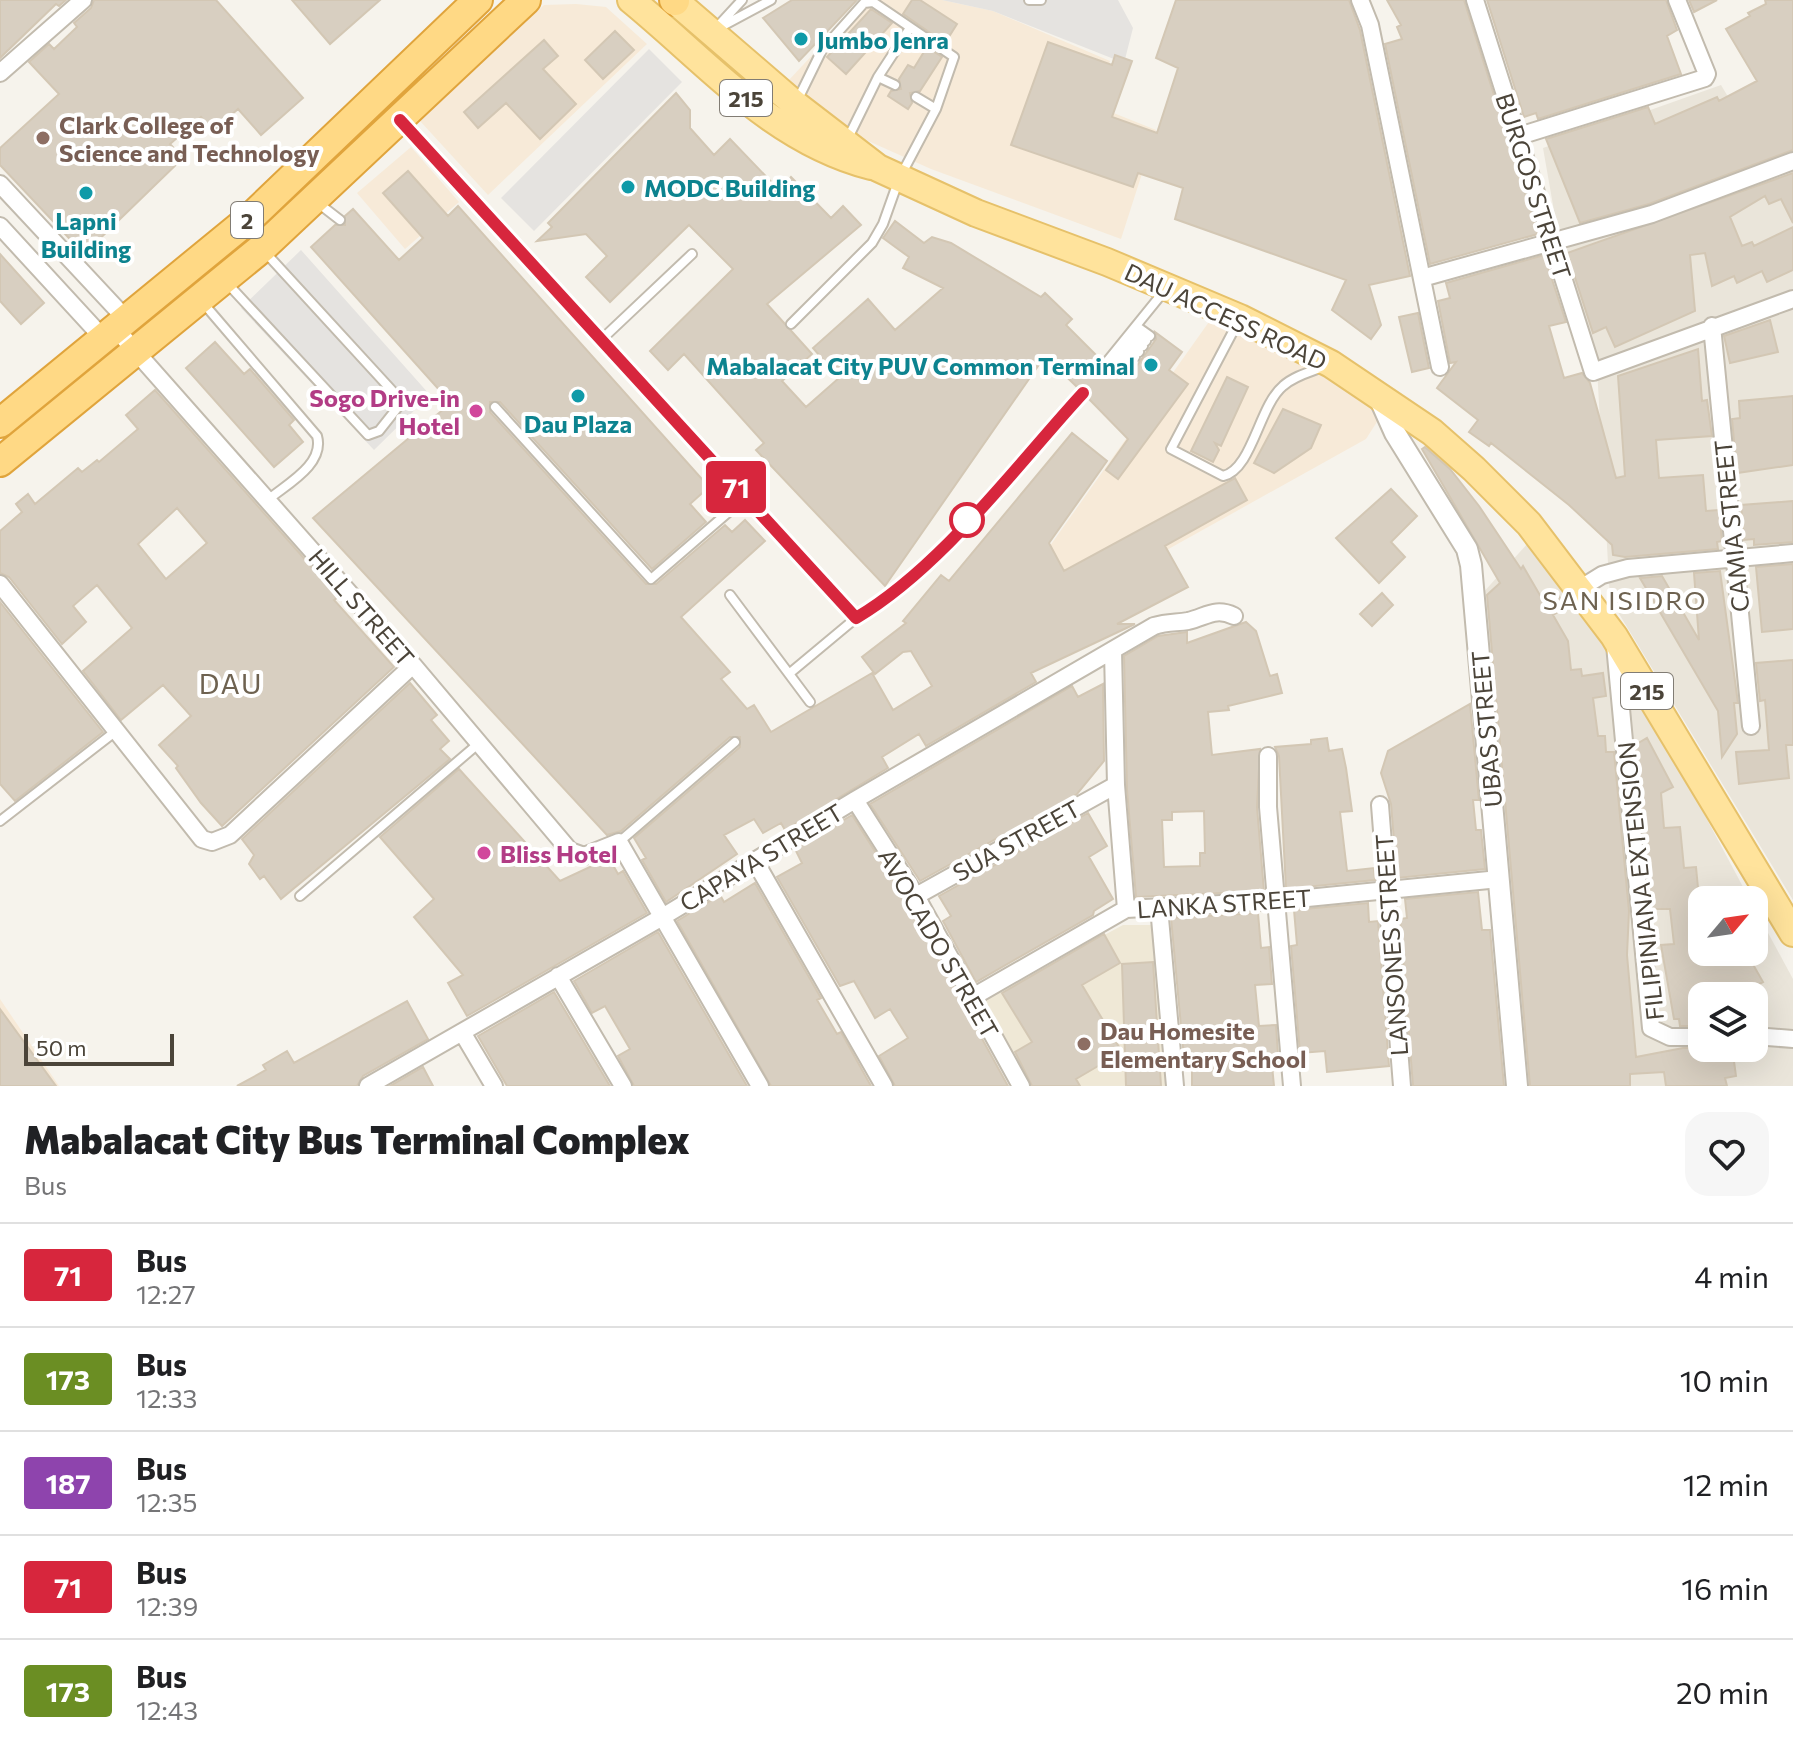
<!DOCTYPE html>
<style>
:root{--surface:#fff;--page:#f6f6f6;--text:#202124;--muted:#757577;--line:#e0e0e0}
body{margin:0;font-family:Commissioner,sans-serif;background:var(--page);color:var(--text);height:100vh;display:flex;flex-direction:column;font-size:30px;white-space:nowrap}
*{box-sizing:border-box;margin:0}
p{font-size:26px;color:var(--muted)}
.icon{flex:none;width:44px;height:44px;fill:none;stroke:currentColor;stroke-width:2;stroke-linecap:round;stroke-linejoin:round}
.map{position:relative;height:1086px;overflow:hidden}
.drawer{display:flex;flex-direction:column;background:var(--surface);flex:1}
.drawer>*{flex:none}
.badge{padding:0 16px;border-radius:6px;font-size:28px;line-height:52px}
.needle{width:52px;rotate:61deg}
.fabs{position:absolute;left:1688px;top:886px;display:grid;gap:16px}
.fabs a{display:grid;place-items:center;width:80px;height:80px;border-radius:16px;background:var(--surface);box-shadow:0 8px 32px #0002;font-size:40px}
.scale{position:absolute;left:24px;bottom:20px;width:150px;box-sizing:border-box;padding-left:8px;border:4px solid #4b4439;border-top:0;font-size:22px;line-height:28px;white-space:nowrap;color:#4b4439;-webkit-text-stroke:6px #fff;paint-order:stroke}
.map>.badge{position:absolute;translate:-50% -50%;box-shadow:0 0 0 4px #fff}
.round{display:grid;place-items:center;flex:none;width:84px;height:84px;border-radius:24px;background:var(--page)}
.head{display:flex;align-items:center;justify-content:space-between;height:136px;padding:0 24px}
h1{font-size:38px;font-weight:800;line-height:60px}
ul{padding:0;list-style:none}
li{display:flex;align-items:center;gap:24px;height:104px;padding:0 24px;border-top:2px solid var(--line)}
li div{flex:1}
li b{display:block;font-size:30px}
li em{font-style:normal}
li .badge{min-width:88px;font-weight:700;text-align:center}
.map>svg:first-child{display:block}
.residential{fill:#eae5da;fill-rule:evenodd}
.commercial{fill:#f7ead8}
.education{fill:#efe8d6}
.parking{fill:#e5e3e0}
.building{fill:#d8cfc1;stroke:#d3c7b4;stroke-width:2;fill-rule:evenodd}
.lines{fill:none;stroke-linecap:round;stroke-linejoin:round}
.service-casing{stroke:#c2bbae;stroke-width:12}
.minor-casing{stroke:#c2bbae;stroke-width:20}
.tertiary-casing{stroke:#c2bbae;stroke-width:24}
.primary-casing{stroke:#e6c16a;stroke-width:30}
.trunk-casing{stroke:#e0a43c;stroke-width:32}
.service{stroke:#fff;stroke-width:8}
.minor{stroke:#fff;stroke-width:16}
.tertiary{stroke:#fff;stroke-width:20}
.primary{stroke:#ffe39c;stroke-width:26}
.trunk{stroke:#ffd985;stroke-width:28}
.line-casing{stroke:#fff;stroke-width:18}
.line{stroke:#d7263d;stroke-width:12}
.culture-dot{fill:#0f9aa8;stroke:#fff;stroke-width:3}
.education-dot{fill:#8d6e63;stroke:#fff;stroke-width:3}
.hotel-dot{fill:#d1479c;stroke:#fff;stroke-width:3}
.stop-dot{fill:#fff;stroke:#d7263d;stroke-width:4}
.labels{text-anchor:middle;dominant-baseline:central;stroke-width:8;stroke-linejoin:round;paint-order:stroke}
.shield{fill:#fff;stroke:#817c74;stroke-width:2}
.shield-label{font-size:22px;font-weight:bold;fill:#4b4439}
.culture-label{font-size:24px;font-weight:bold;fill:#0d838f;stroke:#fff;text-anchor:start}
.education-label{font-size:24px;font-weight:bold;fill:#785e54;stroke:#fff;text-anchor:start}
.street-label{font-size:24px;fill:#4b4439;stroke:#fff}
.hotel-label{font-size:24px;font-weight:bold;fill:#b23c85;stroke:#fff;text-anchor:end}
.neighbourhood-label{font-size:26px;letter-spacing:2px;fill:#6e6250;stroke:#fff}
.quarter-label{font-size:28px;letter-spacing:2px;fill:#6e6250;stroke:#fff}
</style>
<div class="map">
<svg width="1793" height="1086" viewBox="0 0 1793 1086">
<rect width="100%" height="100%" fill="#f6f3ec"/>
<path class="residential" d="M1721,85l19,32 53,-24v807l-183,-301 -13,-231 -40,-140 -14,-80z
M1528,543l69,90 90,149 63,118h-48v52h52v-45l39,72v107h-268l-44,-491zM1702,996h52v52h-52z"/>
<path class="commercial" d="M864,0h78l51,11 117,50 -14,45 60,24 -35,109 -190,-70 -74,-33 -69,-55z
M576,4l30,3 41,37 -159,151 -68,-74 124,-116z
M411,147l48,55 -54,47 -48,-56z
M1211,319l113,54 58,41 -16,25 -307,171 -24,-43z
M0,999l59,87h-59z"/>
<path class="education" d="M1123,925h30l13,161h-138l-47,-84z"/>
<path class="parking" d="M942,0h176l15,28 -9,35 -131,-52z
M649,49l33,33 -148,149 -33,-33z
M301,250l129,145 -56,55 -133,-142z"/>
<path class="building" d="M0,0h66l-7,6 -3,-2 -56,54z
M94,0h122l87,98 -42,37 -23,-26 -25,22 -12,-14 -31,27 13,14 -99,96 -84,-89v-17l59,-54 -30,-32 20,-18 5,5 23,-22 -3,-4 17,-15z
M292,0h88l-50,44z
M792,0h65l-58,61 -36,-43z
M912,0h8l37,24 -12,19 -42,-29z
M1176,0h173l11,30 50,246 -41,9 12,40 -10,14 -39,-29 14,-30 -171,-61 8,-31 -45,-15 -5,14 -122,-42 37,-103 64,23 3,-10 17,6 -20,56 45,16 21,-65 -22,-10z
M1387,0h77l74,234 -108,30 -45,-220 17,-5 -5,-12 4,-2z
M1487,0h179l11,30 -10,6 14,38 -143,45 -2,-6 -12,4z
M1689,0h28l-23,12z
M1765,0h28v150l-144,54 -69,19 -34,-84 102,-32 7,17 62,-27 2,4 38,-20 -31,-52 24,-13 -2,-3 18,-9z
M871,9l21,14 -46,51 -19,-17z
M615,31l19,19 -31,29 -18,-19z
M544,40l14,16 -15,13 33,35 -36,35 -34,-36 -28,25 -14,-16z
M927,47l15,10 -22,34 -10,2 2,10 -4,6 -20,-13 3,-5 10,-2 -2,-10 9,-14 6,3z
M676,93l14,17v18l24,27 16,-16 49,51 12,-13 40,41 12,-12 18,19 -94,79 45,50 -30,27 24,26 33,-29 -26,-30 55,-49 27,31 48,-42 -40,-20 6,-11 -26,-19 12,-17 29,22 8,-6 19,6 90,54 4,-4 27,26 -6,6 34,34 1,11 27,8 28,-39 -1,-7 27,20 -13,18 19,14 -70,95 -12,-9 22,-31 -40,-41v-10h-10l-33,-32 -160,230 -129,-136 8,-7 -80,-89 -16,16 -18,-19 83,-82 -44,-44 -79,77 -24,-25 21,-21 -21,-22 -49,7 15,-14 -4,-4z
M408,171l40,45 10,-10 251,281 -19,17 16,18 -54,47 -152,-167h-10v10l156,172h10l69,-59 7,7 13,-12 20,21 -84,76 49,55 -9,7 26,30 7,-4 17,27 101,-59 21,37 39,-24 -21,-35 -8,1 -28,22 -13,-17 44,-34 -3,-2 38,-46 8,6 123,-148 35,28 -58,82 15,28 171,-93 12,22 -82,46 23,41 -71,37h18l-104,49 5,9 -110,64 -7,-12 -37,23 6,11 -103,62 -4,-7 -18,10 -9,-14 -30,16 13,19 -71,48 -24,-42 4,-2 -12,-20 106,-91v-10h-10l-109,94 -14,4 -294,-317 138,-115 -140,-156 24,-22h10v-9l8,-7 46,51 24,-22 -40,-45z
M1793,173v50l-12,-24 -12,5 -4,-8 -35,21 12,29 10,-4 2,4 39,-19v43l-26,12 -5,-11 -25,12 -3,-7 -22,10 -7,-33 -15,2 5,56 -80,36 -9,-20 -13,6 -26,-80z
M0,254l44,49 -23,21 -21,-23z
M1544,255l22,67 -17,4 15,52 18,-5 8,10 26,95 9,-2 -7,-100 80,-27 4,52 5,-1 5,36 -56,4 3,38 44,-3 3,36 13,-1 3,31 -5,1 1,7 -93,8 -12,-2 -1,-10 -43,-40 -78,-62 -2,3 -20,-14 9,-12 -41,-32 19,-26 -6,1 -12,-62 12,-3 -4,-15z
M1418,313l11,55 -17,4 -13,-55z
M1770,320l8,32 -48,11 -6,-27z
M215,342l29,32 6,-5 44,51 -5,5 14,17 -29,25 -88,-99z
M1227,377l21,10 -27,59 -6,-3 4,7 -6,12 -22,-11z
M155,390l170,192 12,16 -3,2 60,67 -172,159 -21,-23 -25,-35 2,-2 -19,-21 32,-29 -28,-31 -42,35 -38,-49 49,-43 -35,-43 -24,21 13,16 -24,22 -53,-67 -9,-4v-42l22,-19 -6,-8 12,-10 7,10 43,-36 4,4 15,-12 2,2 39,-33 -12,-14zM177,508l30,35 -41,36 -28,-35z
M1793,396v69l-56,8 -5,-54 8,-1 -1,-17z
M1283,409l38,16 -10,23 -37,25 -20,-10z
M1425,447l25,22 29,37 42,63 2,-3 18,31 4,4 13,-7 7,14 -12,7 15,26 3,29 10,-1 1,7 21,-3 3,23 -13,2 5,38h7l1,16h8l15,159 -2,44 9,102 47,-9h41l1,8 8,-2 3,22 -11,2 2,8h-61l-2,-14 -34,2v12h-100l-43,-491 13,-12 -78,-134z
M1391,489l26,27 -26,26 14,15 -26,26 -43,-45z
M1793,501v41l-39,3v-6l-10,1 -3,-35z
M1793,564v65l-31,3 -6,-65z
M1720,571l18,132h-4l3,31 -15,23 -4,-46 -78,-133 22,-2 37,64 -5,-67z
M1382,593l11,12 -21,21 -12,-12z
M0,602l103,130 -88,69 -15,-17z
M1246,622l10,9 14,45 7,-2 5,19 -54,13 1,4 -21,2 4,43 48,-6 -3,58 7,84 -128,6 -9,-107 -3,-134 34,-20 29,-4v11zM1204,811l1,42h-5v13l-36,1 -2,-47h10v-8z
M1793,660v85h-7l3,33 -50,6 -3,-32 33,-2 -4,-50 -5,1 -4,-38z
M410,683l27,32 -6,5 18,21 -9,8 10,10 -169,140 -17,-23 -4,3 -11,-15 5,-9 -12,-16z
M1103,684l1,77 -27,33 -157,87 -50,-77 202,-118 6,11z
M1470,704l9,96h-6l3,30h5l4,39 -88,9 -6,-74 -10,-31 7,-22z
M1327,738l2,13 13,-2 4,19 6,43 -12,1 7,59 27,-3 1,12 -89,9 -7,-133 -4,-9 36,-3v-4z
M1647,738l26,49 -12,6 3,35 16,-1 4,41 12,-1 2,21h4v64h44l17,30 -26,14h-35v30h-22l-1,-7h-5l-13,-74 13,-1 -4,-35h-19l-16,-164z
M459,769l101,112 49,-23 9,16 5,-3 24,42 -180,103 -19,-33 15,-8 -49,-58 20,-18 -54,-62z
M1088,813l19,33 -18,11 24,42 -19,12 -1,4 -117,67 -33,-61 8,-5 -12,-20z
M852,815l55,87 101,184h-113l-16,-30 29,-18 -18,-29 -15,9 -21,-37 -14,5 -63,-109 25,-14 -7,-14z
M755,883l66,115 -4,2 20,34 4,-2 30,54h-100l-94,-165 43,-26 4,7z
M1478,892l4,38h8l14,156h-91l-13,-167 7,-1 -2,-19z
M1368,903l1,19 9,-1 11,145 -62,6 -2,-21 -25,2 -9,-107 6,-1 -3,-35z
M1258,913l3,35 8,-1 3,37 -17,1 4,41 17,-1 2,29 -7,1 3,31h-82v-27h-8l-13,-141z
M658,932l89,154h-113l-16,-30 12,-7 -25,-43 -13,7 -18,-32z
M1104,934l16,29 -38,22 40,67 -46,27 4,7h-48l-17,-34 17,-10 -30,-49z
M1153,962l8,124h-35l-4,-122z
M554,992l56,94h-103l-29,-50z
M407,1001l21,38 -65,37 -6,10h-120l29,-16 -3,-5 24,-14 7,12z
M0,1009l56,77h-56z
M423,1067l10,19h-43z"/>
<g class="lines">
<g class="service-casing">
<path id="service" d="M1029,0h12
M718,26l24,-26
M715,30l56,-30
M878,77l32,-49
M798,99l24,-49 42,-47 9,-1 81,55 -18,52
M403,123l453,495
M848,138l30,-61 17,8
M318,203l22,17
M227,283l141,152 11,-4 19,-24 -1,-11 -133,-145
M204,304l113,132c8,28 -30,48 -48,63
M1238,322l-67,127 52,27c29,-6 36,-70 60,-90 11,-10 27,-14 40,-19
M791,324l81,-81 11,-19 16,-45 37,-70 -20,-12
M1136,326l14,10
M1132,331l14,10
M1128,336l15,10
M601,340l91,-86
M1124,341l15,11
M1120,346l15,11
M1116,351l15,11
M1112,356l15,11
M1108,361l16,11
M1105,364l60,-74
M495,407l156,172 95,-82
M730,595l80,107
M790,673l66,-55 33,-19 37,-34 157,-172
M0,821l116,-90
M619,842l116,-100
M300,896l178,-152"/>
</g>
<g class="minor-casing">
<path id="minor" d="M1360,0l10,25 70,342
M1475,0l118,372 200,-73
M0,73l83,-73
M1516,137l189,-59 2,-4 -30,-74
M0,184l126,135
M0,226l103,112
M1422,278l230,-64 141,-53
M1712,326l39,400
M115,328l298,337 157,186 14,5 35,-14 141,244
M0,584l202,255 10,3 18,-7 183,-170
M1581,588l21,-13 26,-7 165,-15
M1615,645l36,383 19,9h32
M1113,651l3,134 10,124
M1268,756v51l24,279
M855,800l61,96 105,190
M1380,805l22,281
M755,861l129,225
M916,896l200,-111
M1159,907l16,179
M558,976l65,110
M971,998l155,-89 151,-8 222,-22
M462,1032l32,54
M1754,1036l39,3
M368,1086l296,-170 191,-116 299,-174c13,-4 22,-3 34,-5 18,-4 27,-14 46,-5"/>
</g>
<g class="tertiary-casing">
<path id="tertiary" d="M1378,395l17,38 72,116 4,16 46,521"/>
</g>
<g class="primary-casing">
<path id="primary" d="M631,0c76,62 142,141 240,166
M674,0l122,105 82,63 98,45 131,49 133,56 91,46 101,68 42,37 55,55 85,112 179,297"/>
</g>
<g class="trunk-casing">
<path id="trunk" d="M674,0l1,1
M0,423l250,-205 228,-218
M0,462l262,-214 264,-248"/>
</g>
<use href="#service" class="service"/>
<use href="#minor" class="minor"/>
<use href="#tertiary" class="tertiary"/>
<use href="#primary" class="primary"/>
<use href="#trunk" class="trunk"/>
</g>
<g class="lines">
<g class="line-casing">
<path id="line" d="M400,120l456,498c86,-51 159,-151 227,-225"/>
</g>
<use href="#line" class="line"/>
</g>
<g class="culture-dot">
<circle cx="801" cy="39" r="8"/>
<circle cx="628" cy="187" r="8"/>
<circle cx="86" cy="193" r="8"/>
<circle cx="1151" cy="365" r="8"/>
<circle cx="578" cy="396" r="8"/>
</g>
<g class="education-dot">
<circle cx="43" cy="138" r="8"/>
<circle cx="1084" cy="1044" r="8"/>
</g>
<g class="hotel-dot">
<circle cx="476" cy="411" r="8"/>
<circle cx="484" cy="853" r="8"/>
</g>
<circle class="stop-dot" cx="967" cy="520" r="16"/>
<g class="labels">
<g class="shield">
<rect x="720" y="80" width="52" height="36" rx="6"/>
<rect x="231" y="202" width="32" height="36" rx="6"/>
<rect x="1621" y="673" width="52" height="36" rx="6"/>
</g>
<g class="shield-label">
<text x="746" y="98">215</text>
<text x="247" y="220">2</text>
<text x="1647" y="691">215</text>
</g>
<g class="culture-label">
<text x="817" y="39">Jumbo Jenra</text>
<text x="644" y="187">MODC Building</text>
<text x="86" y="220" text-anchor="middle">Lapni<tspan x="86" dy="28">Building</tspan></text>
<text x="1135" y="365" text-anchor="end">Mabalacat City PUV Common Terminal</text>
<text x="578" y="423" text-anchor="middle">Dau Plaza</text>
</g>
<g class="education-label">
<text x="59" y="124">Clark College of<tspan x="59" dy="28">Science and Technology</tspan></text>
<text x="1100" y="1030">Dau Homesite<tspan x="1100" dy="28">Elementary School</tspan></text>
</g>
<g class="street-label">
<text transform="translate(1534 186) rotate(72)">BURGOS STREET</text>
<text transform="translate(1226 316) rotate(25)">DAU ACCESS ROAD</text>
<text transform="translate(1731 526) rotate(-96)">CAMIA STREET</text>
<text transform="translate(362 607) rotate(49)">HILL STREET</text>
<text transform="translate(1486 729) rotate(-95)">UBAS STREET</text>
<text transform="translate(1016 840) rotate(-29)">SUA STREET</text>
<text transform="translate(761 857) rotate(-31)">CAPAYA STREET</text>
<text transform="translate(1640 881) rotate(-96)">FILIPINIANA EXTENSION</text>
<text transform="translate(1224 903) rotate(-4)">LANKA STREET</text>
<text transform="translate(939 943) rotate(60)">AVOCADO STREET</text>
<text transform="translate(1391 945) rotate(-94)">LANSONES STREET</text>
</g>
<g class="hotel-label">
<text x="460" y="397">Sogo Drive-in<tspan x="460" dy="28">Hotel</tspan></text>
<text x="500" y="853" text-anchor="start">Bliss Hotel</text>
</g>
<g class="neighbourhood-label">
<text x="1625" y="599">SAN ISIDRO</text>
</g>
<g class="quarter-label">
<text x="231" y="683">DAU</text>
</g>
</g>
</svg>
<div class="fabs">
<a><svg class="needle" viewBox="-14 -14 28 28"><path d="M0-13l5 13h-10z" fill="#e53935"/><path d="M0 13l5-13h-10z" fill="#757577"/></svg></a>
<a><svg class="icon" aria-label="layers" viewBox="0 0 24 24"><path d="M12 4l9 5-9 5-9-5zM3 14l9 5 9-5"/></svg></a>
</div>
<div class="scale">50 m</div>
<b class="badge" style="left:736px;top:487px;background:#d7263d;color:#fff">71</b>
</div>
<section class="drawer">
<div class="head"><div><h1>Mabalacat City Bus Terminal Complex</h1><p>Bus</p></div><a class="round"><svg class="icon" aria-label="heart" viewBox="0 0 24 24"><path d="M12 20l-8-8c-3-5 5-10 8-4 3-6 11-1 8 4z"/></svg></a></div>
<ul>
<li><span class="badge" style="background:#d7263d;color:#fff">71</span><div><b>Bus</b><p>12:27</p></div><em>4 min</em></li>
<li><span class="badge" style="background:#6b8e23;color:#fff">173</span><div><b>Bus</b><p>12:33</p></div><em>10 min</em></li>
<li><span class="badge" style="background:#8e44ad;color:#fff">187</span><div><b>Bus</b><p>12:35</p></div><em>12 min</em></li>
<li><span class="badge" style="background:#d7263d;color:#fff">71</span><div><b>Bus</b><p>12:39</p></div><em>16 min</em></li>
<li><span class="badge" style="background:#6b8e23;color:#fff">173</span><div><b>Bus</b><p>12:43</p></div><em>20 min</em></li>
</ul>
</section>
